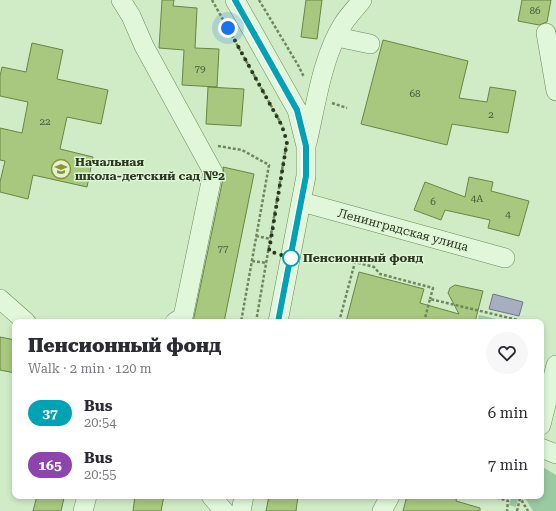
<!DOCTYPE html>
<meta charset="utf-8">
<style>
:root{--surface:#fff;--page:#f7f7f7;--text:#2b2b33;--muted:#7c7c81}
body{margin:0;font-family:"Roboto Serif",serif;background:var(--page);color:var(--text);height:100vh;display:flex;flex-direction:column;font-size:15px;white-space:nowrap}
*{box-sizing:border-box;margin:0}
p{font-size:13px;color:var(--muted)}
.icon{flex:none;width:22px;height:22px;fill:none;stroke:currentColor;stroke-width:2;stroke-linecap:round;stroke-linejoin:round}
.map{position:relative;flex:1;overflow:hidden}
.sheet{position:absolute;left:12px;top:319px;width:532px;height:180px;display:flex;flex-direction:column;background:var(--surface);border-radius:8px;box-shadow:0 2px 6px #0003}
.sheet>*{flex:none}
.badge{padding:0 8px;border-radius:13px;font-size:14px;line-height:26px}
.you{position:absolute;width:20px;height:20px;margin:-10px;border:3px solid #fff;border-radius:50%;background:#1a73e8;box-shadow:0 0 0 6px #1a73e833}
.map>.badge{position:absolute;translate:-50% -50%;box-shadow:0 0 0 2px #fff}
.round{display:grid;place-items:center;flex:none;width:42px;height:42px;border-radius:21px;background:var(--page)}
.overview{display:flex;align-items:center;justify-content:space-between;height:68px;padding:0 16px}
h1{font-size:19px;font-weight:800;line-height:30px}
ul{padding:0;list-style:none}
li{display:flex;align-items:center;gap:12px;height:52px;padding:0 16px}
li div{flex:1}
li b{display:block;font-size:15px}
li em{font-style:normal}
li .badge{min-width:44px;font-weight:700;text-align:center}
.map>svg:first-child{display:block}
.green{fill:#9acaa2}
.water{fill:#a7aec0;stroke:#6e758e}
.building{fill:#a7c87e;stroke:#688543}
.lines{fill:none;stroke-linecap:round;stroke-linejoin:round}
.minor-casing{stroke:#6f875c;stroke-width:20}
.path{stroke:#6f875c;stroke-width:2.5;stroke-dasharray:3 2;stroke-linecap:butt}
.minor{stroke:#e1f7d9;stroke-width:19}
.line-casing{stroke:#fff;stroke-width:9}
.line{stroke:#00a3b4;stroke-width:6}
.walk{stroke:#2b3820;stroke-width:4;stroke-dasharray:0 7.2}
.stop-dot{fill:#fff;stroke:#00a3b4;stroke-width:2}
.labels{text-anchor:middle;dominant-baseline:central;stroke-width:3;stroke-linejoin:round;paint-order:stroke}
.number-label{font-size:10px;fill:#4a5c38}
.poi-label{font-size:12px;font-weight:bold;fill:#2b3820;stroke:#ddf4d5;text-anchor:start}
.street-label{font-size:12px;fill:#2b3820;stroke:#ddf4d5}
.stop-label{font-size:12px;font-weight:bold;fill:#2b3820;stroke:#ddf4d5;text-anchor:start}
</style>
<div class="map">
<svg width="556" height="511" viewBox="0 0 556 511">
<rect width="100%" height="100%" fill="#d0ecc6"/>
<path class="green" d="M479,315l27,6 2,1h-31z
M541,466l15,9v36h-23l-9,-15h17z
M501,496h15l2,3 -2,8 -7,-2 2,-6z"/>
<path class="water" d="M493,294l30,8 -4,14 -30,-7z"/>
<path class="building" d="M162,0h12l-1,6 24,2 -2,40 24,1 -2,38 -35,-2 2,-35 -25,-2z
M306,0h16l-5,39 -16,-2z
M522,0h29l-4,22 -8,3 -21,-4z
M383,40l85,21 -9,37 28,4 3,-15 26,4 -8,42 -56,-9 -5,21 -86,-21z
M32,43l31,7 -6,29 51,11 -7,34 -34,-7 -7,32 33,8 -6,30 -54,-12 -5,24 -28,-7v-10l5,-21 -5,-1v-32l22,5 6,-31 -28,-6v-20l2,-9 24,5z
M208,87l36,2 -3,37 -35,-2z
M223,167l31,7 -30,148h-31l31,-148z
M469,177l24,5 -2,9 38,10 -10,35 -31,-8 2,-8 -45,-10 -4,10 -27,-10 11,-28 40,15z
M359,272l65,17 -4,14 39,11 -11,-21 2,-5 5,-3 28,6 -8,31h-129z
M0,337l15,3v33l-15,-3z
M37,496l27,2 -3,13h-28z
M135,496h29l-3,15h-28z
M269,496h29l-2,15h-30z
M407,496h50l-1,5 24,7v3h-77z"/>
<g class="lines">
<g class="minor-casing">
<path id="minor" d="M121,0l10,16 13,30 69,126 -30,145 -8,5
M235,0l62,110 9,36v30l-28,146
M546,33l10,58
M337,37l33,7
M307,143c9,-38 15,-86 36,-119 5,-8 13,-16 19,-24
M302,202l203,56
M0,299l26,23
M541,425l15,-60
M541,448l15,6
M211,496l13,15
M83,511l4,-15
M241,511l3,-15
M382,511l8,-15"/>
</g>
<path class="path" d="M212,0l71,127
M259,0l39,65 6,12
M332,103l15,5
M218,146l24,4 27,15 -28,157
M256,236l15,3
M252,261l15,2
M256,322l31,-181
M339,322l16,-60 19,5 6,7 53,14 -3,11
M424,322l6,-23 88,21v2
M492,496l16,5 -1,10
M519,496l9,15
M517,511l3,-13"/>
<use href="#minor" class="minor"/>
</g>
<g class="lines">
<g class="line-casing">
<path id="line" d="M235,0l62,110 9,36v30l-28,146"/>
</g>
<use href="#line" class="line"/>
<path class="walk" d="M228,28l54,98 5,16 -18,109 22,7"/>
</g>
<defs>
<g id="school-ring" transform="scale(1)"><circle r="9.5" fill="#ddf4d5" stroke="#90932f" stroke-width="1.5"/><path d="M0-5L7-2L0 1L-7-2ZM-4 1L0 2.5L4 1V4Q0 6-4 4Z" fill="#90932f"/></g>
</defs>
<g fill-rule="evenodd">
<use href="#school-ring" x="61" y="169"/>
</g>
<circle class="stop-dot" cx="291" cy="258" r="8"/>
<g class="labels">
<g class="number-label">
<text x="535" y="10">86</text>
<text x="200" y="68">79</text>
<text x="415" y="93">68</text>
<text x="491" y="114">2</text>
<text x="45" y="121">22</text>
<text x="477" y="198">4А</text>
<text x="433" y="201">6</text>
<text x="508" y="214">4</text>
<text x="223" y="248">77</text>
</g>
<g class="poi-label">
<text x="75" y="162">Начальная<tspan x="75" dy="14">школа-детский сад №2</tspan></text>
</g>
<g class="street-label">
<text transform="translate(403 230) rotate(15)">Ленинградская улица</text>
</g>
<g class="stop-label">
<text x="303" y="258">Пенсионный фонд</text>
</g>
</g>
</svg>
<div class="you" style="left:228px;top:28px"></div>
<section class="sheet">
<div class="overview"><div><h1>Пенсионный фонд</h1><p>Walk · 2 min · 120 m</p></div><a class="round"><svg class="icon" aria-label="heart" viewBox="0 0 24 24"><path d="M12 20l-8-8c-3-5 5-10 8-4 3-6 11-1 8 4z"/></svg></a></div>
<ul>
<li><span class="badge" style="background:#00a3b4;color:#fff">37</span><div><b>Bus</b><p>20:54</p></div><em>6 min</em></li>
<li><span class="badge" style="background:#8e44ad;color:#fff">165</span><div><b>Bus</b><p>20:55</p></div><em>7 min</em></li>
</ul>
</section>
</div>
